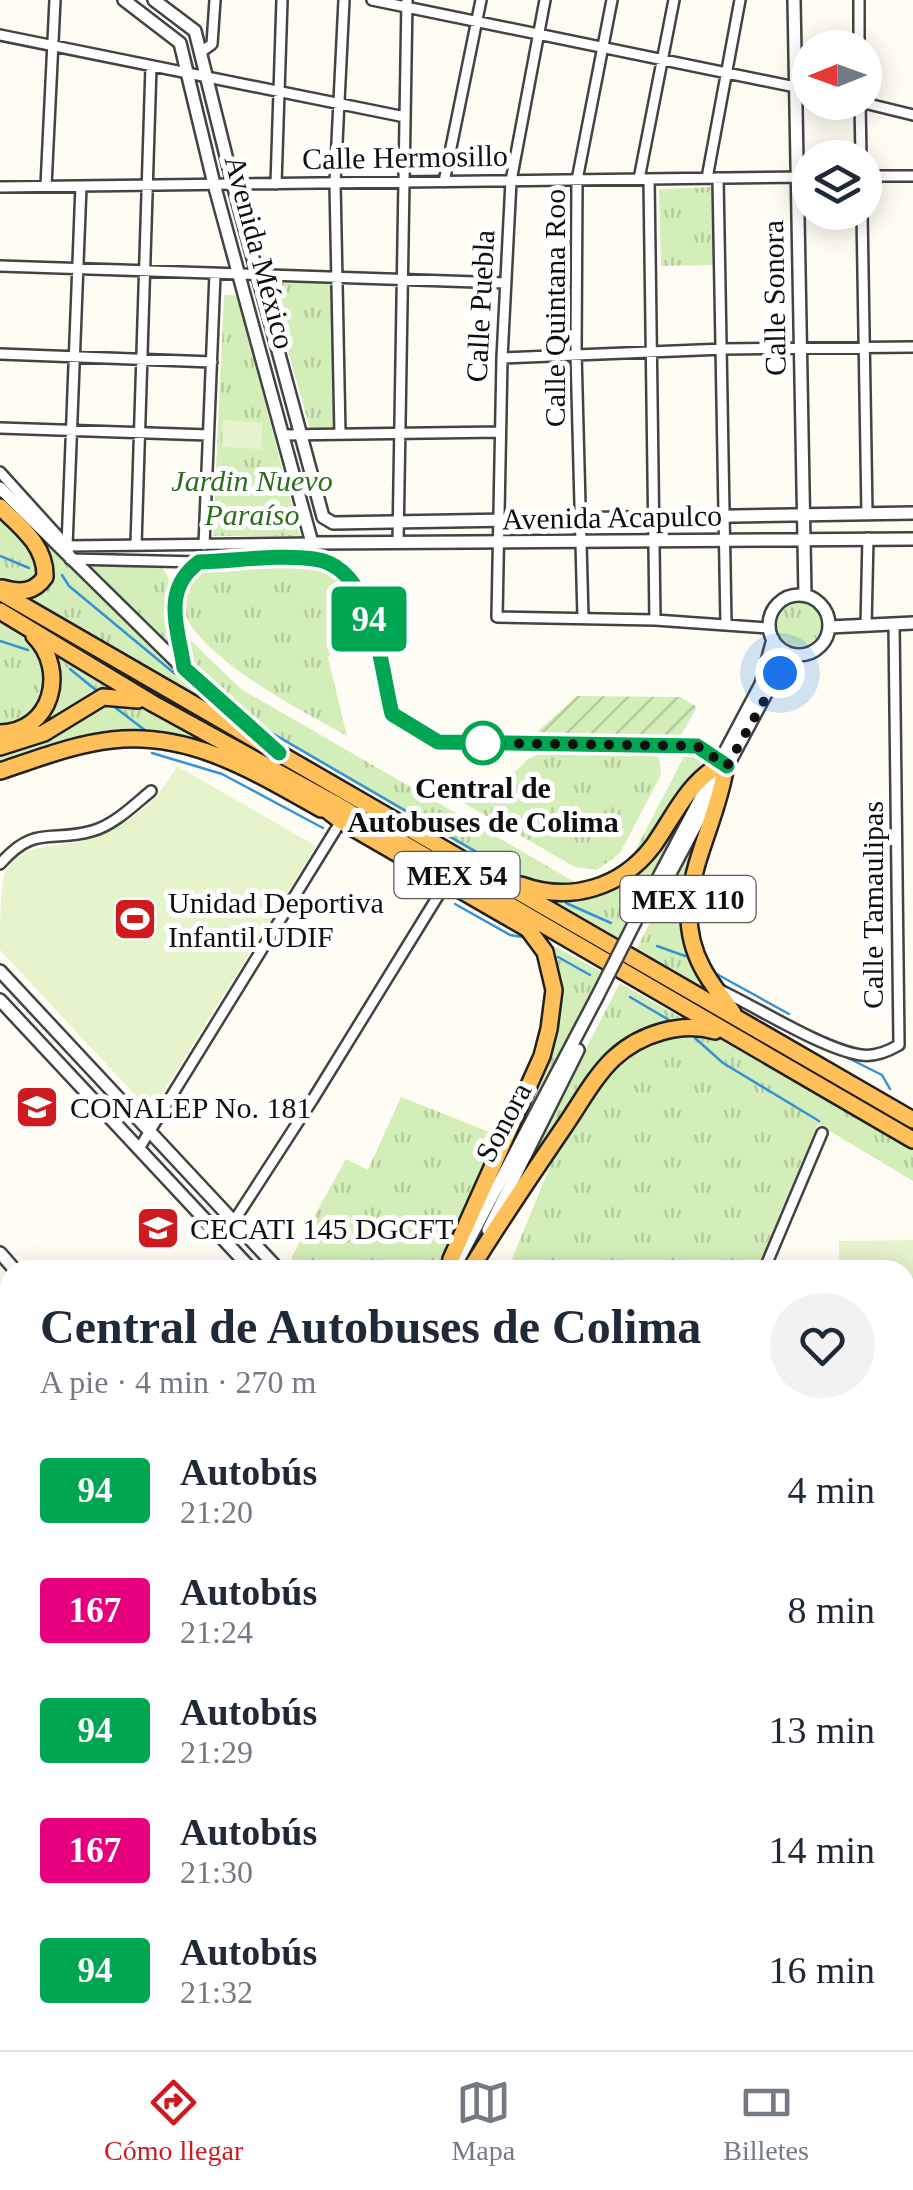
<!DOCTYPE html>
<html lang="es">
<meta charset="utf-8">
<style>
:root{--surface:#fff;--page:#f2f2f3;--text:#1f2937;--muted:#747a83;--line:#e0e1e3;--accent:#cd1b20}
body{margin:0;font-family:Georgia,serif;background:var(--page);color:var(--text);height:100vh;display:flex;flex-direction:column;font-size:38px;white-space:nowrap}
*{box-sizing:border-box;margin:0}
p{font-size:32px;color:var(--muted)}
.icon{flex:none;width:55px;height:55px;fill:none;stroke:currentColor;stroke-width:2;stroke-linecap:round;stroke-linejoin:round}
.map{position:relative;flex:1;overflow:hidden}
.sheet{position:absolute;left:0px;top:1260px;width:915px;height:790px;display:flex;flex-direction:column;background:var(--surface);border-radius:30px 30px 0 0;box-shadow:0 5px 25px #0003}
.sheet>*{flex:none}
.badge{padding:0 20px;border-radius:8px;font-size:35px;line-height:65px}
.needle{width:65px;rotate:269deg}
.fabs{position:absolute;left:792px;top:30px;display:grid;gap:20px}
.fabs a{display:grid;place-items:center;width:90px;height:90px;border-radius:50%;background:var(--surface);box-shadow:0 5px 25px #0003;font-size:50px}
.you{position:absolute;width:50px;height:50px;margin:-25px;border:8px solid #fff;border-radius:50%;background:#1a73e8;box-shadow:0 0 0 15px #1a73e833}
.map>.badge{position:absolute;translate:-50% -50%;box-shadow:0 0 0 5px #fff}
.round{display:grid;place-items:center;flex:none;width:105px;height:105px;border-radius:52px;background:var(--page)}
.head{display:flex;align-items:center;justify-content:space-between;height:170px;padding:0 40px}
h1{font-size:48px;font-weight:600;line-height:75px}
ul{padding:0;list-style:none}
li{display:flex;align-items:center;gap:30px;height:120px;padding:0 40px}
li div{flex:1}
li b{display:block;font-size:38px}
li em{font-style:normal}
li .badge{min-width:110px;font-weight:700;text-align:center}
.tab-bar{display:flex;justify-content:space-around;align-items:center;height:140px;border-top:2px solid var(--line);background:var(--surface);font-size:28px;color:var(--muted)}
.tab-bar a{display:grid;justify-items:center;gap:5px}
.tab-bar .selected{color:var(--accent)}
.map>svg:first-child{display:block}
.grass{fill:url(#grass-tufts)}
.garden{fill:url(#garden-furrows)}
.pitch{fill:#e5f4cb}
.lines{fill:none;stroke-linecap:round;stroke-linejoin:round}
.stream{stroke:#3493d8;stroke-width:2.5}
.minor-casing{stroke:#434343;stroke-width:14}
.tertiary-casing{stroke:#434343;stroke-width:16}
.secondary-casing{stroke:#323232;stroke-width:18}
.trunk-casing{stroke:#212121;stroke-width:20}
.minor{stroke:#fff;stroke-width:9}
.tertiary{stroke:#fff;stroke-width:11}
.secondary{stroke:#fff8ae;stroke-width:12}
.trunk{stroke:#ffc05a;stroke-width:15}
.tertiary-bridge-casing{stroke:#434343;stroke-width:16;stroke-linecap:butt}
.tertiary-bridge{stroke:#fff;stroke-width:11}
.line-casing{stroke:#fff;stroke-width:22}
.line{stroke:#00a651;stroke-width:15}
.walk{stroke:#101010;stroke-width:10;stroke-dasharray:0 18}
.stop-dot{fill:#fff;stroke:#00a651;stroke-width:5}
.labels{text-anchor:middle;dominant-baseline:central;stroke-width:10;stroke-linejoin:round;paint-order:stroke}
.shield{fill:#fff;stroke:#585858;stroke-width:2.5}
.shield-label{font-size:28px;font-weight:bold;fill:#101010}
.street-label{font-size:30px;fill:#101010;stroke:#fff}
.park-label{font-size:30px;font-style:italic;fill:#2a6e1a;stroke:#fff}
.stop-label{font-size:30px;font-weight:bold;fill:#101010;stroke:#fff}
.poi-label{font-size:30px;fill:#101010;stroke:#fff;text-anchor:start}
</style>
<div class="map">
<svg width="913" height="2050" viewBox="0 0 913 2050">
<defs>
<pattern id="grass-tufts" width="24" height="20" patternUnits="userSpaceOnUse" patternTransform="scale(2.5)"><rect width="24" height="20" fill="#d3eeb8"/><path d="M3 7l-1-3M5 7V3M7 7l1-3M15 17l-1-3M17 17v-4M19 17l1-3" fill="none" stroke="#b4cb9d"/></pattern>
<pattern id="garden-furrows" width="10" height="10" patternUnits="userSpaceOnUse" patternTransform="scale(2.5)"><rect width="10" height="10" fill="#d3eeb8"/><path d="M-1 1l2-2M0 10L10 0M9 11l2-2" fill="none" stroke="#b4cb9d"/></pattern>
</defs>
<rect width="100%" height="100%" fill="#fffdf3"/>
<path class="grass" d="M713,187l2,78 -54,1 -2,-77z
M334,281l1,147h-25l-42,-146z
M224,295h13l63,241h-87z
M0,493l224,222 -204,-119 32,-24c1,-31 -31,-51 -52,-72z
M0,516l37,34 3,21 -16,13 -24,-6z
M88,565l74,2 6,10 8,72 -5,1 -85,-81z
M314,565c24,5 38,17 45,41l-31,52 19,78c-37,-21 -184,-94 -164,-148 4,-10 12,-18 22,-21 21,-6 84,-2 109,-2z
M777 624a22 22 0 1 1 44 0a22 22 0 1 1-44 0Z
M0,623c11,6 25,12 34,21 19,19 16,55 -4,72 -9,7 -19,8 -30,10z
M181,631l60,58 334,193 21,1 -38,4 -35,-5 -273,-160 -65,-59z
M51,646l71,44h-11l-78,44 -33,3c44,-24 78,-32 51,-91z
M111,701l30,4 62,37 -39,-8 -164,32v-13l43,-13z
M546,751l105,1 8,6 2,17 -41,78 -23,17 -22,-3 -136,-78 58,1 31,-31z
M687,751l10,4 5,9 -61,88 -14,14z
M701,789l-84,154 -76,-45 57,-4z
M717,791c-16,47 -50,109 -29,159 6,16 17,32 26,48l-79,-46z
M548,943l54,29 -120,237 76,-184 2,-34z
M620,983l69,39 -59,17 -134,182z
M678,1034l34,1 201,113v33l-95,-57 -62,146h-238l-9,-4 49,-119 42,-65 17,-20 30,-19z
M401,1097l96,38 -54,129 -4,6h-137l-11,-12 55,-99 22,11z"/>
<path class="garden" d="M577,696l103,1 17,10 -17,30 -143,-5z"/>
<path class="pitch" d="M223,420l40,3 -2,26 -39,-2z
M177,766l139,80 -165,266 -151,-162c0,-24 0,-57 5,-78 17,-32 55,-23 84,-33 40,-14 68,-37 88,-73z
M913,1240v75l-8,1v-46h-66v-29z"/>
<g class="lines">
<path class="stream" d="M0,556l29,12
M62,575l7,11 105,87
M0,641l28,9
M194,667l71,62 258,150
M70,669l27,22
M112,705l34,26
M152,753l70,21 101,54
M566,903l45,20
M455,904l55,31 12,2
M657,946l28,10
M558,957l32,18
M713,972l76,42
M630,997l39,23
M695,1038l28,25 96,58
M834,1051l48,24 8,14"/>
<g class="minor-casing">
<path id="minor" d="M372,0l438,90
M545,0l-34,181 -9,177 -5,259 158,3 114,8
M859,0v48
M0,35l405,82
M201,52l11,-8 3,-44
M860,102l1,56
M860,102l53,13
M865,176h48
M707,178l33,-178
M718,178l8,446
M639,179l35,-179
M649,179l6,441
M444,182l37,-182
M276,184l6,-184
M46,186l9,-186
M81,186l-14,360 3,13 129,3 115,-3c14,3 25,7 35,17 23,22 35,105 43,137l46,29 259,4 26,17
M0,187l810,-10
M862,212l5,302
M0,266l506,17
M0,354l212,8
M502,358l222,-9 189,-2
M0,428l208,7
M340,434l-5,-251 9,-183
M283,435l217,-3
M0,472l67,74 245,-3
M398,543l9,-543
M136,545l15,-479
M204,545l11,-271
M583,618l-7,-265 1,-173 35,-180
M866,626l2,-88
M183,668c-5,-41 -22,-79 16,-106
M0,864c35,-40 50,-21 92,-33 22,-6 42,-26 59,-40
M718,989c39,18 104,60 143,66 14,2 26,-3 38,-10l-5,-421
M140,1147l201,-326
M223,1238l90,-139 133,-216
M764,1270l58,-137
M0,1342l10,-15
M0,1430l10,6
M0,1506l10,6
M4,1593l6,-10
M0,1681l10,7
M905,1773l8,2
M0,1792l10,6
M905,1805l8,-13
M0,1845l10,-16
M0,1890l10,6
M905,1944l4,2
M244,2040l15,10
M391,2040l16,10
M560,2040l15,10
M707,2040l15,10
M872,2040l15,10
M653,2050l6,-10
M745,2050l6,-10"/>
</g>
<g class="tertiary-casing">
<path id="tertiary" d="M124,0l56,43 34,141 98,359 601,-4
M154,0l41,31 38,153 90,333 10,6 580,-10
M794,0l11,595
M0,488l183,180
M769 625a30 30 0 1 1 60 0a30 30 0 1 1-60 0Z
M829,627l84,-4
M651,909l118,-221 29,-33
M635,922l126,-238 12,-45
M0,971l279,299
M0,1000l252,270
M488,1230l90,-180
M0,1253l15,17
M457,1263l140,-266
M0,1297l10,12
M197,2050l7,-10
M303,2050l6,-10"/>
</g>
<g class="secondary-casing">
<path id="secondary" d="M0,2004l10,6
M0,2024l10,6
M26,2040l15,10
M58,2040l16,10"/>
</g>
<g class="trunk-casing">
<path id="trunk" d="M0,507c21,20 46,39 45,70 -11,16 -25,16 -43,11
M0,592l913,528
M0,611l152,92 182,100 579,337
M183,668l62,57
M0,733c52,-1 68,-63 34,-97
M0,747l44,-14 59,-36 35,3
M725,770c-11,67 -59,129 -23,197 8,16 21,31 31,46
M0,771c37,-12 74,-27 112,-31 78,-9 143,32 209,69
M315,801l26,20 187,108 17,23 9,38 -5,39 -7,27 -91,203 -2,11
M521,885c49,18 100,3 132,-39 20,-28 33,-60 63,-79
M470,1270c30,-49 62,-96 94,-143 16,-23 30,-50 50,-69 26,-24 67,-37 101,-27"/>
</g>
<use href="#minor" class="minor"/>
<use href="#tertiary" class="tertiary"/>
<use href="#secondary" class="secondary"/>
<use href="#trunk" class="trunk"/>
<g class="tertiary-bridge-casing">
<path id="tertiary-bridge" d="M597,997l38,-75"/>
</g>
<use href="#tertiary-bridge" class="tertiary-bridge"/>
</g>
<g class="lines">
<g class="line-casing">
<path id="line" d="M279,753l-95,-85c-6,-41 -23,-78 15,-106 37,-1 79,-8 115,-3 60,7 66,107 78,155l46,28 259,4 30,20"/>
</g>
<use href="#line" class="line"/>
<path class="walk" d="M483,743l214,3 30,20 53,-93"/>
</g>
<defs>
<g id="stadium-square" transform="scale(2.25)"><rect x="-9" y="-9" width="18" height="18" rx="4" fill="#cd1b20" stroke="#fff"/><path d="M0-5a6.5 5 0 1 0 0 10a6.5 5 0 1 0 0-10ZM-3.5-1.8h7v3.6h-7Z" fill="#fff"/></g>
<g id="university-square" transform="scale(2.25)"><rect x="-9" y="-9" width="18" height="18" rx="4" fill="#cd1b20" stroke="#fff"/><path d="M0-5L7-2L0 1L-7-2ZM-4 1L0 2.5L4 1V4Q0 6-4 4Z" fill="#fff"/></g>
</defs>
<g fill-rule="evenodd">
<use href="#stadium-square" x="135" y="919"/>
<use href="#university-square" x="37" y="1107"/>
<use href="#university-square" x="158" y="1228"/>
</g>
<circle class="stop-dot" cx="483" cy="743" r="20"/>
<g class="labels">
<g class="shield">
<rect x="394.5" y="852" width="125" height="46" rx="8"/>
<rect x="620.5" y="876" width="135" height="46" rx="8"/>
</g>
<g class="shield-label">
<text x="457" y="875">MEX 54</text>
<text x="688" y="899">MEX 110</text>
</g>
<g class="street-label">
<text transform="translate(405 157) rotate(-1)">Calle Hermosillo</text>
<text transform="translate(260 252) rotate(75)">Avenida México</text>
<text transform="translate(774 298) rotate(-91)">Calle Sonora</text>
<text transform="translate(480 306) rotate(-87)">Calle Puebla</text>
<text transform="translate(554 308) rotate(-90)">Calle Quintana Roo</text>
<text transform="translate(612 517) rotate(-1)">Avenida Acapulco</text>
<text transform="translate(872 905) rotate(-90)">Calle Tamaulipas</text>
<text transform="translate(503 1122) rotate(-62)">Sonora</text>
</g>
<g class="park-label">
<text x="252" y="480">Jardin Nuevo<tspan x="252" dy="34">Paraíso</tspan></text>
</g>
<g class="stop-label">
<text x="483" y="787">Central de<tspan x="483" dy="34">Autobuses de Colima</tspan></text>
</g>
<g class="poi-label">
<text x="168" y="902">Unidad Deportiva<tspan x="168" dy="34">Infantil UDIF</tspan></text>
<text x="70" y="1107">CONALEP No. 181</text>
<text x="190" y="1228">CECATI 145 DGCFT</text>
</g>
</g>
</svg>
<div class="fabs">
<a><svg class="needle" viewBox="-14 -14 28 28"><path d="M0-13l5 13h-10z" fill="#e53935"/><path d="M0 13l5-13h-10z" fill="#747a83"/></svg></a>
<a><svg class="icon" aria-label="layers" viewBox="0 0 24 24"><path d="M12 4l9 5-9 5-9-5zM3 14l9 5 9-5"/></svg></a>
</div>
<div class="you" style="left:780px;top:673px"></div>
<b class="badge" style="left:369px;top:619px;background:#00a651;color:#fff">94</b>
<section class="sheet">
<div class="head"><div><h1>Central de Autobuses de Colima</h1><p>A pie · 4 min · 270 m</p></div><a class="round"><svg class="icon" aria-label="heart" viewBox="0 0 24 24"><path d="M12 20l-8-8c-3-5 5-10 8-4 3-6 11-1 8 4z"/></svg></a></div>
<ul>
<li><span class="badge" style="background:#00a651;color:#fff">94</span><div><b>Autobús</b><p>21:20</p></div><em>4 min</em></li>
<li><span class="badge" style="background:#e6007e;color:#fff">167</span><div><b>Autobús</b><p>21:24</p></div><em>8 min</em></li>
<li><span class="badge" style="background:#00a651;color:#fff">94</span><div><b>Autobús</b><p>21:29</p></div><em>13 min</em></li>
<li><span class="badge" style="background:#e6007e;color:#fff">167</span><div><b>Autobús</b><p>21:30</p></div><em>14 min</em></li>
<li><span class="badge" style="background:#00a651;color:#fff">94</span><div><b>Autobús</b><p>21:32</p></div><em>16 min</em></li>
</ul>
</section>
</div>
<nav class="tab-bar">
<a class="selected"><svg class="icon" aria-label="directions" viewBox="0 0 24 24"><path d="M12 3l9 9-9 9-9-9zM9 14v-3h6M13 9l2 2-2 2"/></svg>Cómo llegar</a>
<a><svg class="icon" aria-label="map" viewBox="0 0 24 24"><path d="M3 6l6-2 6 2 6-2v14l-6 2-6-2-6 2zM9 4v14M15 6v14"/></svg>Mapa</a>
<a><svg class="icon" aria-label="tickets" viewBox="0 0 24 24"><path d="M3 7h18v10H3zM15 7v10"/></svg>Billetes</a>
</nav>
